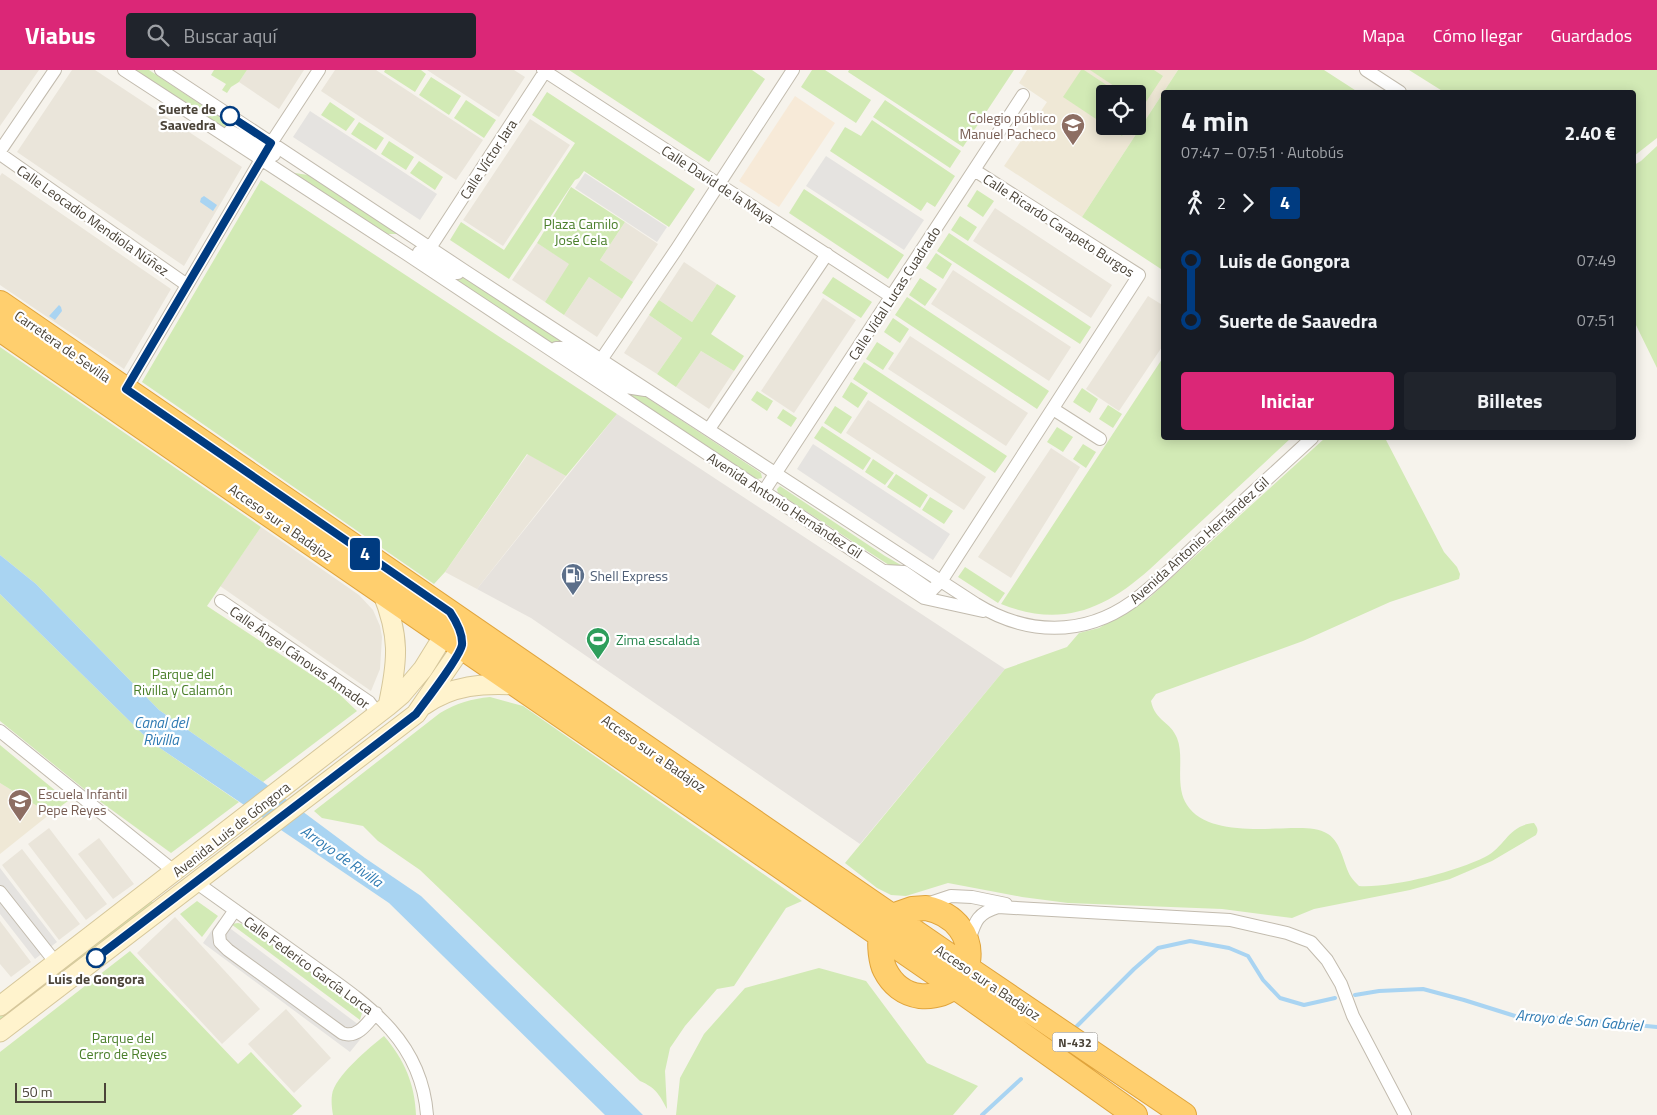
<!DOCTYPE html>
<html lang="es">
<meta charset="utf-8">
<style>
:root{--surface:#171b24;--page:#20242c;--text:#f1f3f6;--muted:#9ea1a6;--accent:#db2777}
body{margin:0;font-family:"Titillium Web",sans-serif;background:var(--page);color:var(--text);height:100vh;display:flex;flex-direction:column;font-size:19px;white-space:nowrap}
*{box-sizing:border-box;margin:0}
p{font-size:16px;color:var(--muted)}
.icon{flex:none;width:28px;height:28px;fill:none;stroke:currentColor;stroke-width:2;stroke-linecap:round;stroke-linejoin:round}
.map{position:relative;flex:1;overflow:hidden}
.panel{position:absolute;left:1161px;top:20px;width:475px;height:350px;display:flex;flex-direction:column;background:var(--surface);border-radius:5px;box-shadow:0 2px 12px #0003}
.panel>*{flex:none}
.badge{padding:0 10px;border-radius:4px;font-size:18px;line-height:32px}
.fabs{position:absolute;left:1096px;top:15px;display:grid;gap:10px}
.fabs a{display:grid;place-items:center;width:50px;height:50px;border-radius:5px;background:var(--surface);box-shadow:0 2px 12px #0003;font-size:25px}
.scale{position:absolute;left:15px;bottom:12px;width:91px;box-sizing:border-box;padding-left:5px;border:2px solid #4b4439;border-top:0;font-size:14px;line-height:18px;white-space:nowrap;color:#4b4439;-webkit-text-stroke:4px #fff;paint-order:stroke}
.map>.badge{position:absolute;translate:-50% -50%;box-shadow:0 0 0 2px #fff}
.legs{display:flex;align-items:center;gap:8px;height:55px;padding:0 20px;font-size:16px}
.legs p{margin-inline-start:auto}
.headline{display:flex;align-items:center;justify-content:space-between;height:85px;padding:0 20px}
h1{font-size:28px;font-weight:700;line-height:38px}
.action{display:flex;gap:10px;margin-top:auto;padding:10px 20px}
.action a{flex:1;height:58px;border-radius:5px;background:var(--accent);color:#fff;font-size:20px;font-weight:700;line-height:58px;text-align:center}
.action a+a{background:var(--page);color:var(--text)}
ul{padding:0 20px;list-style:none}
li{display:flex;align-items:center;gap:18px;height:60px;font-size:19px}
li i{display:grid;place-items:center;width:8px;height:100%;margin:0 6px;background:currentColor}
li i::after{content:'';width:12px;height:12px;margin:-6px;border:4px solid;border-radius:50%;background:var(--surface)}
li p{margin-inline-start:auto}
li:first-child i{background:linear-gradient(#0000 50%,currentColor 0)}
li:last-child i{background:linear-gradient(currentColor 50%,#0000 0)}
header{display:flex;align-items:center;gap:30px;box-sizing:border-box;height:70px;padding:0 25px;background:var(--accent);color:#fff}
header strong{font-size:24px}
nav{display:flex;gap:28px;margin-inline-start:auto;font-size:18px}
.search{width:350px;height:45px;background:var(--page);display:flex;align-items:center;gap:12px;box-sizing:border-box;padding:0 18px;border-radius:5px;color:var(--muted);font-size:19px}
.map>svg:first-child{display:block}
.residential{fill:#eae5da}
.commercial{fill:#f7ead8}
.industrial{fill:#e6e2dd}
.education{fill:#efe8d6;fill-rule:evenodd}
.green{fill:#d2eab5}
.parking{fill:#e5e3e0}
.water{fill:#a9d4f2}
.lines{fill:none;stroke-linecap:round;stroke-linejoin:round}
.stream{stroke:#a9d4f2;stroke-width:4}
.street-casing{stroke:#c2bbae;stroke-width:14}
.secondary-casing{stroke:#d6c79b;stroke-width:21}
.highway-casing{stroke:#e0a43c;stroke-width:26}
.street{stroke:#fff;stroke-width:12}
.secondary{stroke:#fff3cd;stroke-width:19}
.highway{stroke:#ffcf6e;stroke-width:24}
.line-1-casing{stroke:#fff;stroke-width:11}
.line-1{stroke:#003b80;stroke-width:8}
.stop-1-dot{fill:#fff;stroke:#003b80;stroke-width:2.5}
.labels{text-anchor:middle;dominant-baseline:central;stroke-width:4.5;stroke-linejoin:round;paint-order:stroke}
.shield{fill:#fff;stroke:#817c74;stroke-width:1}
.shield-label{font-size:12px;font-weight:bold;fill:#4b4439}
.stop-label{font-size:14px;font-weight:bold;fill:#4b4439;stroke:#fff;text-anchor:end}
.education-label{font-size:14px;fill:#785e54;stroke:#fff;text-anchor:end}
.street-label{font-size:14px;fill:#4b4439;stroke:#fff}
.park-label{font-size:14px;fill:#4a7f2a;stroke:#fff}
.service-label{font-size:14px;fill:#4e5e75;stroke:#fff;text-anchor:start}
.leisure-label{font-size:14px;fill:#27864d;stroke:#fff;text-anchor:start}
.water-label{font-size:15px;font-style:italic;fill:#2e7ab2;stroke:#fff}
</style>
<header>
<strong>Viabus</strong>
<div class="search"><svg class="icon" aria-label="search" viewBox="0 0 24 24"><circle cx="10" cy="10" r="6"/><path d="M15 15l6 6"/></svg>Buscar aquí</div>
<nav><a>Mapa</a><a>Cómo llegar</a><a>Guardados</a></nav>
</header>
<div class="map">
<svg width="1657" height="1045" viewBox="0 0 1657 1045">
<rect width="100%" height="100%" fill="#f6f3ec"/>
<path class="residential" d="M0,0h39l-39,56z
M72,0h23l147,97 -58,99 -167,-114z
M247,0h57l-25,39 -40,-27z
M335,0h41l107,70 -27,40 -135,-89z
M427,0h87l11,7 -26,40z
M530,49l40,26 -67,101 -40,-26z
M2,103l169,116 -47,80 -124,-84v-109z
M995,138l117,77 -21,33 -118,-77z
M625,152l33,22 -25,38 -33,-22z
M537,173l33,21 -25,38 -33,-22z
M684,192l33,22 -25,38 -33,-22z
M953,200l118,77 -22,34 -118,-77z
M589,207l33,22 -25,38 -33,-22z
M1148,226l16,10v38l-45,67 -33,-22z
M823,228l33,22 -62,93 -33,-22z
M649,245l33,23 -25,36 -33,-21z
M910,266l118,77 -22,33 -118,-77z
M701,281l33,20 -25,38 -33,-22z
M868,330l118,77 -22,33 -118,-77z
M1051,378l29,19 -69,111 -33,-21z
M528,384l38,22 -89,113 -32,-17z
M261,457l98,68 14,15 7,16 2,11 -2,32 -9,22 -151,-105z
M49,758l58,76 -21,16 -58,-76z
M99,768l35,46 -21,15 -35,-45z
M22,779l58,75 -21,16 -57,-75z
M175,847l85,92 -38,35 -85,-91z
M0,851l31,41 -20,15 -11,-13z
M286,939l45,49 -37,35 -46,-49z"/>
<path class="commercial" d="M795,26l40,27 -56,84 -40,-26z"/>
<path class="industrial" d="M617,344l388,255 -145,175 -329,-226 -54,-29z"/>
<path class="education" d="M1027,0h151l-96,147 -78,-51 43,-64 -28,-19zM1105,24h33v32h-33z
M0,713l50,31 -50,40z"/>
<path class="green" d="M135,0h14l86,57h-13z
M214,0h33l-8,12 -8,5 -4,6 -5,-3 4,-6 -15,-9z
M385,0h36l5,4 -11,18 -31,-20z
M569,0h183l13,9 -56,83z
M812,0h13l46,30 -15,23 -55,-36z
M849,0h165l-51,77 -115,-75z
M1081,0h3l36,24h-15v31l-42,-28z
M1090,0h64l9,6 -19,29 -6,-4v-7h-12z
M1178,0h146l34,22h-194v179l-82,-54z
M1409,0h248v68l-23,18v-64h-190z
M431,7l30,19 -12,19 -30,-20z
M547,22l148,97 -26,38 -85,-56 -5,7 -4,2 -66,99 -59,-39 11,-18 43,28 71,-107 -43,-28z
M466,30l30,20 -12,18 -30,-20z
M885,30l76,51 -11,17 -77,-51z
M330,32l25,17 -9,12 -25,-16z
M872,50l83,56 -20,31 -8,-5 -6,9 -91,-60 15,-24 16,9z
M359,52l25,16 -8,12 -25,-16z
M1107,56h21l-6,10z
M389,71l25,16 -8,13 -25,-16z
M1657,76v222l-23,-47v-156l7,-4z
M419,91l24,16 -8,13 -25,-17z
M295,103l13,2 90,59h-11l-93,-59z
M261,110l356,234 -51,62 -39,-22 -82,118 -11,12 -292,-202z
M571,117l54,35 -25,38 33,22 -11,17 -33,-22 -25,38 -19,-13 24,-38 -32,-21z
M804,119l100,66 -16,24 -99,-66z
M977,120l17,11 -11,16 -16,-11z
M960,146l17,11 -9,14 -17,-11z
M949,163l142,94 -11,17 -143,-93z
M936,183l16,11 -9,15 -17,-11z
M451,206l14,2 99,65h-13z
M833,207l39,25 -11,16 -39,-25z
M920,208l17,11 -12,17 -16,-11z
M717,214l19,12 -25,38 33,22 -10,15 -33,-20 -25,36 -19,-13 25,-36 -33,-23 10,-15 33,22z
M907,227l142,94 -12,18 -142,-94z
M893,248l16,11 -9,14 -16,-11z
M877,272l17,11 -11,17 -17,-11z
M0,277l261,180 -54,79 129,85 21,20 -94,71 -104,-72 -123,-126 -36,-29z
M1164,286v82h127l-141,131c-46,41 -89,59 -149,35z
M864,292l143,94 -12,17 -142,-94z
M851,312l17,11 -10,15 -16,-11z
M1082,318l16,11 -8,14 -17,-11z
M757,321l16,10 -6,10 -16,-11z
M627,323h13l121,80 1,5 -5,1z
M1108,335l14,9 -9,14 -14,-9z
M835,336l17,11 -11,17 -17,-11z
M783,339l14,9 -6,9 -14,-9z
M822,356l49,32 -8,12 -49,-32z
M1057,357l16,10 -10,15 -16,-10z
M1325,368h60l59,114 13,15 3,7 -1,5 -69,23 -87,39 -147,53 -5,7c4,20 20,21 26,37 8,20 -3,47 10,67 18,29 73,24 104,23 12,0 26,-1 37,6 14,9 15,30 23,43 2,3 5,6 8,9 33,2 96,-14 126,-29 21,-11 23,-32 49,-34 3,4 5,7 2,12l-44,26 -42,18 -40,11 -96,19 -22,9 -70,-9 -154,-6 -46,-6 -74,-14 -42,13 -15,-1 -14,-7 -32,-25 160,-194 62,-22 12,-14 20,-5 49,-29z
M1083,374l13,8 -10,16 -13,-9z
M873,389l21,14 -9,12 -20,-13z
M896,404l32,21 -8,13 -33,-21z
M780,416l105,70 23,13h-13l-117,-76 -1,-4z
M930,427l23,14 -9,13 -22,-14z
M965,497l40,26 -7,10 -40,-26z
M0,524l151,148 88,60 -68,51 -77,-56 -94,-76z
M490,627l33,9 279,195 -16,7 -52,78 -17,3 -32,37 -15,22 -5,23 2,38c-8,-15 -11,-21 -27,-28l-220,-211 -42,-29 -15,-15 -41,-8 -8,-7 126,-98c17,-10 31,-14 50,-16z
M0,675l68,56 -18,13 -50,-31z
M149,829l6,5 -155,120v-11z
M197,831l21,15 -16,21 -22,-23z
M238,853l4,1 116,81 4,8 -2,7 -129,-96z
M130,881l108,113 13,-12 51,54 -10,9h-292v-63z
M819,898l47,13 61,82 51,23 -25,29h-277l4,-37 24,-44 41,-46z
M384,966c20,23 31,48 32,79h-83c-1,-6 -2,-14 -1,-20 2,-18 38,-48 52,-59z"/>
<path class="parking" d="M310,41l127,83 -17,26 -127,-83z
M826,86l98,64 -20,30 -98,-64z
M585,103l82,54 -10,15 -82,-54z
M813,374l137,90 -17,26 -136,-91z
M0,798l57,74 -22,17 -35,-45z
M219,850l148,111 -17,21 -147,-109z"/>
<path class="water" d="M204,126l13,9 -4,6 -13,-9 1,-4z
M59,235l2,2 1,4 -7,9 -6,-4z
M0,485l36,29 123,126 104,72 102,76 56,38 222,219h-38l-216,-212 -238,-161 -151,-148z"/>
<g class="lines">
<path class="stream" d="M1355,925l24,-4 44,-2 41,11 51,16 46,2 96,9
M1077,956l57,-57 24,-21 32,-7 39,7 19,8 15,24 17,18 24,7 31,-7
M982,1045l39,-36"/>
<g class="street-casing">
<path id="street" d="M124,0l281,183 519,345 59,13
M161,0l307,203 508,331c50,31 107,33 156,-2 26,-19 48,-42 71,-64 36,-33 73,-67 109,-100
M543,0l349,227
M1366,0l34,22
M230,61l44,24
M0,81l55,-81
M0,84l187,131
M419,182l35,21h4
M426,184l120,-184
M556,278h6l64,39 19,3
M590,306l86,-126 117,-180
M126,319l140,-238 53,-81
M1053,339l47,30
M709,359l118,-175
M764,421l259,-396
M885,501l19,1 26,18
M924,528l18,-18 197,-305 -165,-105
M221,531l148,101 9,12
M0,661l175,141
M197,813c35,25 70,50 105,75 58,42 119,77 125,157
M0,822l56,71
M924,835l27,-9 21,1 34,7
M235,840l-16,23 1,9 8,8 114,83 3,1c14,3 23,-12 31,-21
M968,874c7,-21 7,-30 30,-37l232,13 57,13 24,9 16,18 14,24 12,32 52,99"/>
</g>
<g class="secondary-casing">
<path id="secondary" d="M382,522c18,44 16,68 6,114
M424,635c29,-20 59,-22 92,-20
M0,936l388,-300 13,-11 22,-26 21,-34 7,-5h4
M0,962l416,-318 46,-67 -2,-14"/>
</g>
<g class="highway-casing">
<path id="highway" d="M0,233l967,665 217,147
M0,259l954,657 181,129
M926,838c63,13 52,93 -6,88 -16,-2 -28,-12 -35,-26 -4,-8 -6,-25 -4,-34 1,-7 7,-14 11,-20l20,-7z"/>
</g>
<use href="#street" class="street"/>
<use href="#secondary" class="secondary"/>
<use href="#highway" class="highway"/>
</g>
<g class="lines">
<g class="line-1-casing">
<path id="line-1" d="M96,888l320,-244c9,-12 44,-57 46,-69 1,-12 -6,-24 -12,-33l-324,-223 145,-246 -41,-27"/>
</g>
<use href="#line-1" class="line-1"/>
</g>
<defs>
<g id="school-pin" transform="scale(1.25)"><path d="M0 17L-7.5 6A9.5 9.5 0 1 1 7.5 6Z" fill="#8d6e63" stroke="#fff"/><path d="M0-5L7-2L0 1L-7-2ZM-4 1L0 2.5L4 1V4Q0 6-4 4Z" fill="#fff"/></g>
<g id="fuel-pin" transform="scale(1.25)"><path d="M0 17L-7.5 6A9.5 9.5 0 1 1 7.5 6Z" fill="#5c6f8a" stroke="#fff"/><path d="M-5.5-6h7V0h2V4h1.3V-2.5L3-4.5l.8-.8L6-3V5H2.5V1h-1V6h-7ZM-4.2-4.7v3.2H.2V-4.7Z" fill="#fff"/></g>
<g id="stadium-pin" transform="scale(1.25)"><path d="M0 17L-7.5 6A9.5 9.5 0 1 1 7.5 6Z" fill="#2e9e5b" stroke="#fff"/><path d="M0-5a6.5 5 0 1 0 0 10a6.5 5 0 1 0 0-10ZM-3.5-1.8h7v3.6h-7Z" fill="#fff"/></g>
</defs>
<g fill-rule="evenodd">
<use href="#school-pin" x="1073" y="55"/>
<use href="#fuel-pin" x="573" y="505"/>
<use href="#stadium-pin" x="598" y="569"/>
<use href="#school-pin" x="20" y="731"/>
</g>
<g class="stop-1-dot">
<circle cx="230" cy="46" r="9"/>
<circle cx="96" cy="888" r="9"/>
</g>
<g class="labels">
<rect class="shield" x="1052.5" y="962.5" width="45" height="19" rx="4"/>
<g class="shield-label">
<text x="1075" y="972">N-432</text>
</g>
<g class="stop-label">
<text x="216" y="38">Suerte de<tspan x="216" dy="16">Saavedra</tspan></text>
<text x="96" y="908" text-anchor="middle">Luis de Gongora</text>
</g>
<g class="education-label">
<text x="1056" y="47">Colegio público<tspan x="1056" dy="16">Manuel Pacheco</tspan></text>
<text x="38" y="723" text-anchor="start">Escuela Infantil<tspan x="38" dy="16">Pepe Reyes</tspan></text>
</g>
<g class="street-label">
<text transform="translate(488 89) rotate(-57)">Calle Víctor Jara</text>
<text transform="translate(718 114) rotate(33)">Calle David de la Maya</text>
<text transform="translate(93 150) rotate(35)">Calle Leocadio Mendiola Núñez</text>
<text transform="translate(1059 155) rotate(33)">Calle Ricardo Carapeto Burgos</text>
<text transform="translate(894 223) rotate(-57)">Calle Vidal Lucas Cuadrado</text>
<text transform="translate(63 276) rotate(35)">Carretera de Sevilla</text>
<text transform="translate(785 435) rotate(33)">Avenida Antonio Hernández Gil</text>
<text transform="translate(281 452) rotate(35)">Acceso sur a Badajoz</text>
<text transform="translate(1199 470) rotate(-42)">Avenida Antonio Hernández Gil</text>
<text transform="translate(300 587) rotate(35)">Calle Ángel Cánovas Amador</text>
<text transform="translate(654 683) rotate(35)">Acceso sur a Badajoz</text>
<text transform="translate(231 759) rotate(-38)">Avenida Luis de Góngora</text>
<text transform="translate(309 895) rotate(36)">Calle Federico García Lorca</text>
<text transform="translate(988 912) rotate(34)">Acceso sur a Badajoz</text>
</g>
<g class="park-label">
<text x="581" y="153">Plaza Camilo<tspan x="581" dy="16">José Cela</tspan></text>
<text x="183" y="603">Parque del<tspan x="183" dy="16">Rivilla y Calamón</tspan></text>
<text x="123" y="967">Parque del<tspan x="123" dy="16">Cerro de Reyes</tspan></text>
</g>
<g class="service-label">
<text x="590" y="505">Shell Express</text>
</g>
<g class="leisure-label">
<text x="616" y="569">Zima escalada</text>
</g>
<g class="water-label">
<text x="161" y="652">Canal del<tspan x="161" dy="17">Rivilla</tspan></text>
<text transform="translate(342 786) rotate(35)">Arroyo de Rivilla</text>
<text transform="translate(1579 950) rotate(5)">Arroyo de San Gabriel</text>
</g>
</g>
</svg>
<div class="fabs">
<a><svg class="icon" aria-label="locate" viewBox="0 0 24 24"><circle cx="12" cy="12" r="6"/><path d="M12 2v4M12 18v4M2 12h4M18 12h4"/></svg></a>
</div>
<div class="scale">50 m</div>
<b class="badge" style="left:365px;top:484px;background:#003b80;color:#fff">4</b>
<section class="panel">
<div class="headline"><div><h1>4 min</h1><p>07:47 – 07:51 · Autobús</p></div><b>2.40 €</b></div>
<div class="legs"><svg class="icon" aria-label="walk" viewBox="0 0 24 24"><circle cx="13" cy="4" r="2"/><path d="M13 8l-2 6 4 7M11 14l-3 7M7 12l3-4h3l4 4"/></svg>2<svg class="icon" aria-label="forward" viewBox="0 0 24 24"><path d="M9 5l7 7-7 7"/></svg><b class="badge" style="background:#003b80;color:#fff">4</b></div>
<ul>
<li><i style="color:#003b80"></i><b>Luis de Gongora</b><p>07:49</p></li>
<li><i style="color:#003b80"></i><b>Suerte de Saavedra</b><p>07:51</p></li>
</ul>
<div class="action"><a>Iniciar</a><a>Billetes</a></div>
</section>
</div>
